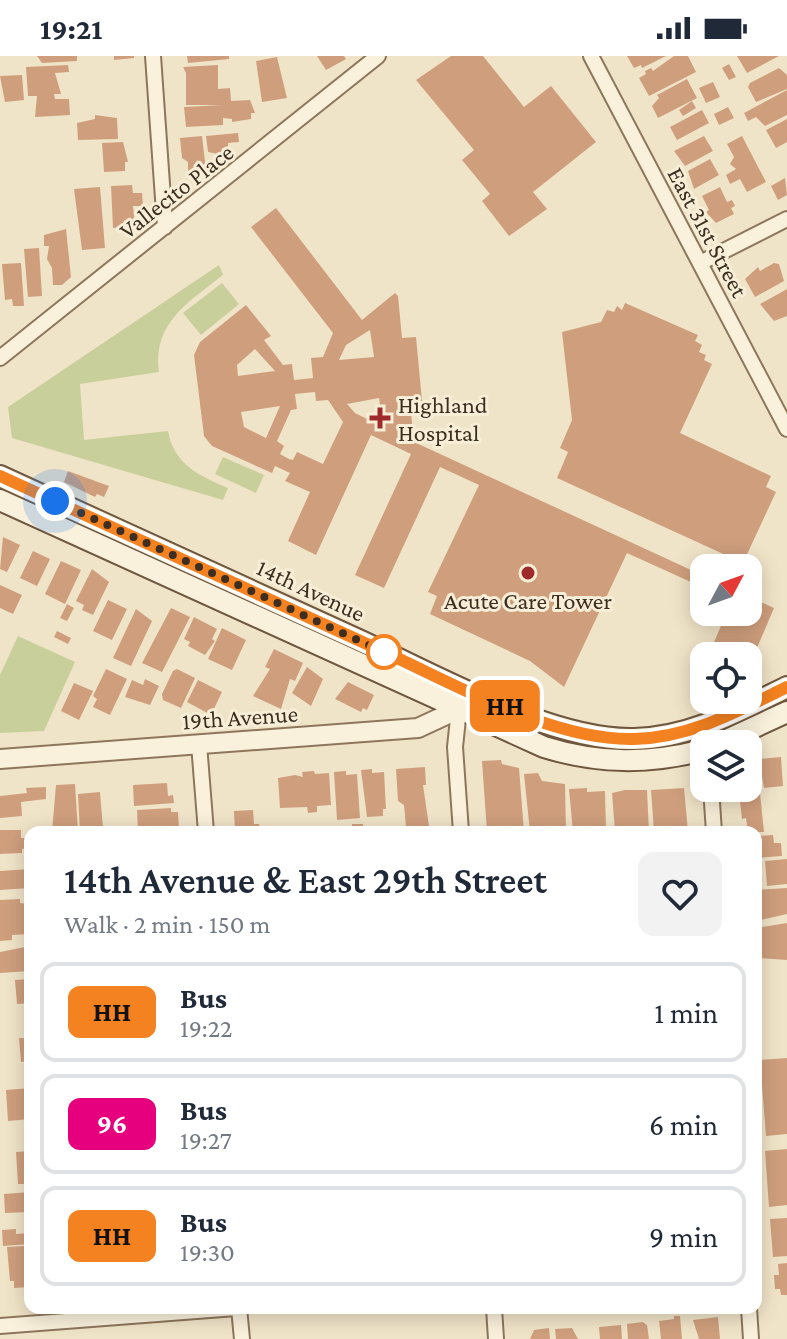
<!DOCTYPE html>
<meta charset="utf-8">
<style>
:root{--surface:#fff;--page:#f2f2f3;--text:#1f2937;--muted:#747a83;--line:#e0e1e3}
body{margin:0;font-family:"Crimson Pro",serif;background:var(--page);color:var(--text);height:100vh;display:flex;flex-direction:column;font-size:30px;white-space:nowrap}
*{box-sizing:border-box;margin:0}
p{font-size:26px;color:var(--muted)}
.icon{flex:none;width:44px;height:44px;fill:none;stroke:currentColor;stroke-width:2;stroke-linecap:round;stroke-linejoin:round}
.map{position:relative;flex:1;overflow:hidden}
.drawer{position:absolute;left:24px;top:770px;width:738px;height:488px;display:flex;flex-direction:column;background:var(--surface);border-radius:16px;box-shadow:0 4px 20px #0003}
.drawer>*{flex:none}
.badge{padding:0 16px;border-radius:12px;font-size:28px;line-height:52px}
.needle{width:52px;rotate:49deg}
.tools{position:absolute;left:690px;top:498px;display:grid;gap:16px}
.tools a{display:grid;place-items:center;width:72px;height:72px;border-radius:16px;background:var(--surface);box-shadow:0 4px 20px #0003;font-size:40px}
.you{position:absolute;width:40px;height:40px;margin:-20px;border:6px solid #fff;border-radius:50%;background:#1a73e8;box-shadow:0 0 0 12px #1a73e833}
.map>.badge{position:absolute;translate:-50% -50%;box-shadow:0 0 0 4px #fff}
.round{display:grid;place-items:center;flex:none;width:84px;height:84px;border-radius:16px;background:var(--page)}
.headline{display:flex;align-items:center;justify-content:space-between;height:136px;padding:0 40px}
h1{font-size:38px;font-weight:600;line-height:60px}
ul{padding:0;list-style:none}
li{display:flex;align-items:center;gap:24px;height:100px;margin:0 16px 12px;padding:0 24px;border:4px solid var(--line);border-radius:16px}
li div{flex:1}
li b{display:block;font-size:30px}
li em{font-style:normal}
li .badge{min-width:88px;font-weight:700;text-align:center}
.status{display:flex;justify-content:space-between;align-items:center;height:56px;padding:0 40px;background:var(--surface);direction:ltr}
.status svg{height:22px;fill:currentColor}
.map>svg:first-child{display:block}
.green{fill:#c9cf9b}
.building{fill:#cf9f7d;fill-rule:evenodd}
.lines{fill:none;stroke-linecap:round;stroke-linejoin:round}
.minor-casing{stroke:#8d765c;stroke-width:18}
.tertiary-casing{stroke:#8d765c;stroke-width:22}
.secondary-casing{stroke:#6f573f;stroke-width:24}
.minor{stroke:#faf1dc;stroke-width:14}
.tertiary{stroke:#faf1dc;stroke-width:18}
.secondary{stroke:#faf1dc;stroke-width:20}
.line-casing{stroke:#fff;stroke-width:18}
.line{stroke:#f58220;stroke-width:12}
.walk{stroke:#3d2e20;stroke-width:8;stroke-dasharray:0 14.4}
.poi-dot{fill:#9e2a2b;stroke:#f7eed8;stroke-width:3}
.stop-dot{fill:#fff;stroke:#f58220;stroke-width:4}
.labels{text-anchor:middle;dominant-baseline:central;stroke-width:6;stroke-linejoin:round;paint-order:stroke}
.street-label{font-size:24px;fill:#3d2e20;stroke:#f7eed8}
.poi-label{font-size:24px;fill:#3d2e20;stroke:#f7eed8;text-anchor:start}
</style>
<div class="status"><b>19:21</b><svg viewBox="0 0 49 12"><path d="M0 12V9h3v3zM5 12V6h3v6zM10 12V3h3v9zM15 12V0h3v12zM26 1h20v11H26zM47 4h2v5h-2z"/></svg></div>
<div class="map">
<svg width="787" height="1283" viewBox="0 0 787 1283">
<rect width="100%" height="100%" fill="#f0e4c8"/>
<path class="green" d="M219,209l4,10c-34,27 -71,48 -64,97l-79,12 4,56 84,-9c6,34 32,45 60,57l-5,12 -211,-62 -4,-31z
M222,227l17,21 -38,31 -18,-22z
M223,401l41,18 -8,18 -41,-19z
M18,580l57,26 -31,69 -44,2v-58z"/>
<path class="building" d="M37,0h40v5l-35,2z
M114,0h20v2l-20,2z
M187,0h42v3l-41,4z
M317,0h27l2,3 -20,11z
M451,0h32l41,51 27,-21 45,56 -63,50 14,17 -38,27 -27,-35 8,-7 -28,-34 12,-10 -58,-70z
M627,0h39l-24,12 -1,-3 -7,3z
M674,0h14l8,16 -47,24 -10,-18 7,-4 -1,-3 6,-3 2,3z
M737,0h42l-32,17z
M277,1l10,41 -25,4 -6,-41z
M729,8l7,13 -7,3 -7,-12z
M68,9l1,7 -14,1 6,21h-7l1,5h14l1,16 -35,2 2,-21h-9l-2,-29z
M218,9v24l12,-1 1,13 19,-1 5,13h-4v6l-19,3v-3l-9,-1v7l-37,2 -2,-20 38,-2h-36v-32l-3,-6z
M779,12l8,7v14l-31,13 -8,-15 2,-4z
M22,19l2,25 -19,2 -5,-26z
M687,23l10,19 -39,20 -6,-12 7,-8 -2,-3z
M713,26l7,15 -14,6 -7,-15z
M787,34v25l-22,11 -9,-9 -8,4 -4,-8z
M692,45l4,7 -13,8 -4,-6z
M728,51l6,11 -15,7 -5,-11z
M702,54l7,13 -32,17 -7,-13z
M95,59l22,3 1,21 -40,1 -1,-17 18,-4z
M787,63v23l-11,6 -10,-18z
M238,77l1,9 -11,1v5h-6l1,7 -15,-3 -2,-16z
M202,80l4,34 -18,1v-9l-6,-4 -2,-20z
M704,80l9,15 -28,15 -11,-15z
M742,80l24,46 -19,10 -7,-13 -10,5 -4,-9 10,-6 -6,-5 4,-7 -7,-13z
M123,86l5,20h-3v9l-21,1 -2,-29z
M710,103l9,16 -25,14 -6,-18z
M785,122l2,17 -9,5 -7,-14z
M132,129l1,8h9l1,13h-10l2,20 -22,2 -2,-42z
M100,131l5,61 -23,2 -8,-61z
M720,131l7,15 5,-2 3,6 -4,2 3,6 -18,9 -10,-11 3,-2 -7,-14z
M276,152l86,112 33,-27 3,3 4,42 14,-1 6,64 -12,2 4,39 290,134v12l-77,-35 -63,134 -34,-26 -100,-47 7,-18 -9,-4 51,-107 -39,-18 -56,121 -29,-13 56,-121 -40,-19 -55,120 -28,-14 22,-49 -25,-11 5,-8 -15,-7 -3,7 -60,-27 -8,-10 -10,-81 6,-13 46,-37 25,31 -7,4 19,25 9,-1 2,16 19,-2 -2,-20 12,-1 10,-24 -82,-106zM370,274l4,27 -35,3 7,-15zM255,293l20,22 -37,5 -1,-11zM315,336l1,9 12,-1 15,22 -20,42 -26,-12 -4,8 -4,-1 -9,-5 4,-8 -7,-5 14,-31 6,-1 -2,-15zM379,342l4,29 -28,-14 -8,-9zM280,350l-14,32 -22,-11 -3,-15z
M66,173l5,48 -9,8h-9l-1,-17 -5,-9 2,-13h-5v-11z
M39,192l3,48 -14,1 -4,-48z
M21,207l3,43h-11l-1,-7 -7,1 -3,-36z
M774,207l5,1 5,17 -29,16 -10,-18 13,-12 2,4z
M787,233v27l-13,5 -14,-17z
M625,247l73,32 -3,6 7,4 -3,7 7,3 -2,5 8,4 -32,69 91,43 -5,11 10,5 -33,71 -186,-85 11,-26 -8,-4 12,-28 -10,-88 39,-10 6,-12 7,2 3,-6 5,4z
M68,415l41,15 -5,11 -7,-3 -2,3 -31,-15z
M3,481l17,8 -13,27 -7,-3z
M33,495l17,8 -13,27 -17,-8z
M61,505l20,9 -16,34 -20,-10z
M92,513l17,13 -16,33 -11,-5 2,-5 -8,-4z
M0,529l22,10 -9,19 -13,-6z
M748,540l26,12 -26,61v-13h-40l19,-44h21z
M108,544l19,9 -15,31 -19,-9z
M67,548l7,4 -7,13 -7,-3z
M171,552l19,9 -28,55 -20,-9z
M136,553l16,12 -21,45 -18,-8z
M194,561l23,12 -5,10 3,2 -10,14 -17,-9 2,-4 -6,-3z
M222,572l24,12 -14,30 -24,-11z
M57,575l14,7 -3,6 -14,-7z
M274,593l29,14 -8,18 -5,-2 -9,30 -28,-13 17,-27 -5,-2z
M307,611l16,12 -12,27 -19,-13z
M106,613l21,10 -17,36 -17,-8 4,-8 -4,-3z
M177,613l18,9 -14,30 -18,-8 -1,-6 11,-23z
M145,623l14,7 -9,19 -25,-8 7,-17 11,5z
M198,624l24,12 -11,23 -24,-13z
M348,626l26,13 -7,15 -4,-2 -2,4 -26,-13z
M74,627l19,8 -14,29 -18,-9z
M781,701l2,29 -19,2 -5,-29z
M501,704l1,4 17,4 5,64h-37l-5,-71z
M425,711l1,18h-3l6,41 -23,1 -2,-22 -6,-4 -2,-32z
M372,713v4l12,-1 2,37h-3v7l-16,1 -6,-47z
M314,715l1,3 14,-1 2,32 -14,1v6l-9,1 -1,-6 -27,1 -2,-30 17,-3 8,2 -1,-5z
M346,715v4l11,-1 3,44 -23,2 -3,-48z
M538,717l4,8 23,3 1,48h-36l-6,-58z
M748,718h10l6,58h-16l-2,-14 -4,1 -3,-26h-4v-5h13z
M167,727l1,13 5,-1 1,8 -40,3 -1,-21z
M75,728l3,48h-26l4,-47z
M46,731v12l-25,3 1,14 -22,2v-22l27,-3 -1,-5z
M587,732v4l18,-1 1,41h-33l-4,-43z
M684,732l4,44h-34l-3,-42z
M625,734h22l2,42h-34l-3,-39z
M100,736l3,36 -23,4 -2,-38z
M171,752v4h7l1,18 -41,2 -1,-22z
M253,754l1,14h5l1,8h-25l-1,-21z
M352,768h11v8h-11z
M0,774h21v8h6l1,10 -6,1v4l-22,1z
M773,779l1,8h7l1,13 -26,2v-22z
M787,803v25l-20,2 -2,-25z
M30,813v19l-30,2v-19z
M787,832v26l-31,7v-31z
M20,843v4l10,1v30l-18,1v5l-12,1v-41z
M787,867v37l-29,-2 -2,-30z
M30,890v25l-30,2v-21z
M30,923v24l-13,1 -2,-24z
M19,982h11v23l-9,1z
M787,1002v76l-21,2 -6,-76z
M30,1032v31l-22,2 -2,-31z
M787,1093v56l-18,2 -4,-56z
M30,1095v33h-12l-2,-32z
M30,1136v20l-25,1 -1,-19z
M787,1162v38l-14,1 -3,-38z
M16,1173v5l13,-1 1,11 -27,2 -1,-16z
M27,1190l3,41 -16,1v-7h-4l-3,-34z
M787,1207v32h-6l-1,-6h-5l-1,-14h5l-1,-11z
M674,1260h6l2,23h-21l-2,-18 15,-2z
M718,1261l2,22h-21l-6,-19z
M643,1266l4,3 2,14h-21l-1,-15z
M621,1269l1,14h-22l-1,-12z
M549,1272l1,11h-20l4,-9z
M572,1272l6,11h-22l-1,-10z"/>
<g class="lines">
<g class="minor-casing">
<path id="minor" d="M153,0l12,171
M591,0l196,373
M700,207l87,-44
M0,302l378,-302
M459,653l-4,38 6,85
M199,688l7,88
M711,732l3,44
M239,1252l3,31
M494,1252l2,31
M749,1252l2,31
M0,1270l236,-18"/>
</g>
<g class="tertiary-casing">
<path id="tertiary" d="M0,703l418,-31 41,-19 5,-10"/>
</g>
<g class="secondary-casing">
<path id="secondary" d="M0,420c121,56 242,111 363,166 76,35 189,99 271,97 56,-1 104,-28 153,-52
M0,444l544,247c55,17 105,17 160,3
M718,688l69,-32"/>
</g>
<use href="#minor" class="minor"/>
<use href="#tertiary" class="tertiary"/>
<use href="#secondary" class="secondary"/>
</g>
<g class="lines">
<g class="line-casing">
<path id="line" d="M0,420c127,58 253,116 380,174 75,34 172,91 254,89 56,-1 104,-28 153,-52"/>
</g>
<use href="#line" class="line"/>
<path class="walk" d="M55,445l329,151"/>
</g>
<g class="poi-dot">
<path d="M376 350h8v8h8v8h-8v8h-8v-8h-8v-8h8z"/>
<circle cx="528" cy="517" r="8"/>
</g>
<circle class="stop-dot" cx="384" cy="596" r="16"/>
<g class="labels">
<g class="street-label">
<text transform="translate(176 135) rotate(-38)">Vallecito Place</text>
<text transform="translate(708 176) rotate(62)">East 31st Street</text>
<text transform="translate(311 534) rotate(25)">14th Avenue</text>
<text transform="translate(240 661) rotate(-4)">19th Avenue</text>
</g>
<g class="poi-label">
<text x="398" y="348">Highland<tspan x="398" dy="28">Hospital</tspan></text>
<text x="528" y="544" text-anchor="middle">Acute Care Tower</text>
</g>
</g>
</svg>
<div class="tools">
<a><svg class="needle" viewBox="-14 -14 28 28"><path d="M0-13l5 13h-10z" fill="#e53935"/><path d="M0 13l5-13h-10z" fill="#747a83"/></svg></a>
<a><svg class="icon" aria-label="locate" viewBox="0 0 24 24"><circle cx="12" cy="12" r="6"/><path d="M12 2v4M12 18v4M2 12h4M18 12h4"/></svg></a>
<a><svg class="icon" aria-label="layers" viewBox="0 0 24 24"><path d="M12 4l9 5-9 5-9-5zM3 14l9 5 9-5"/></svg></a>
</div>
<div class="you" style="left:55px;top:445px"></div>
<b class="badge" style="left:505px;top:650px;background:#f58220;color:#111">HH</b>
<section class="drawer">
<div class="headline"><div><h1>14th Avenue &amp; East 29th Street</h1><p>Walk · 2 min · 150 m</p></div><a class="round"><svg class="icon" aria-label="heart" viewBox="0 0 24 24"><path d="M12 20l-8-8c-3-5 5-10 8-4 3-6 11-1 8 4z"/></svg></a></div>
<ul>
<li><span class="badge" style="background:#f58220;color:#111">HH</span><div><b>Bus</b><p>19:22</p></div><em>1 min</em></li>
<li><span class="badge" style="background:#e6007e;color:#fff">96</span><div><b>Bus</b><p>19:27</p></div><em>6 min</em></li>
<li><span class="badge" style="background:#f58220;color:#111">HH</span><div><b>Bus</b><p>19:30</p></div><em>9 min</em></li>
</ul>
</section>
</div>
